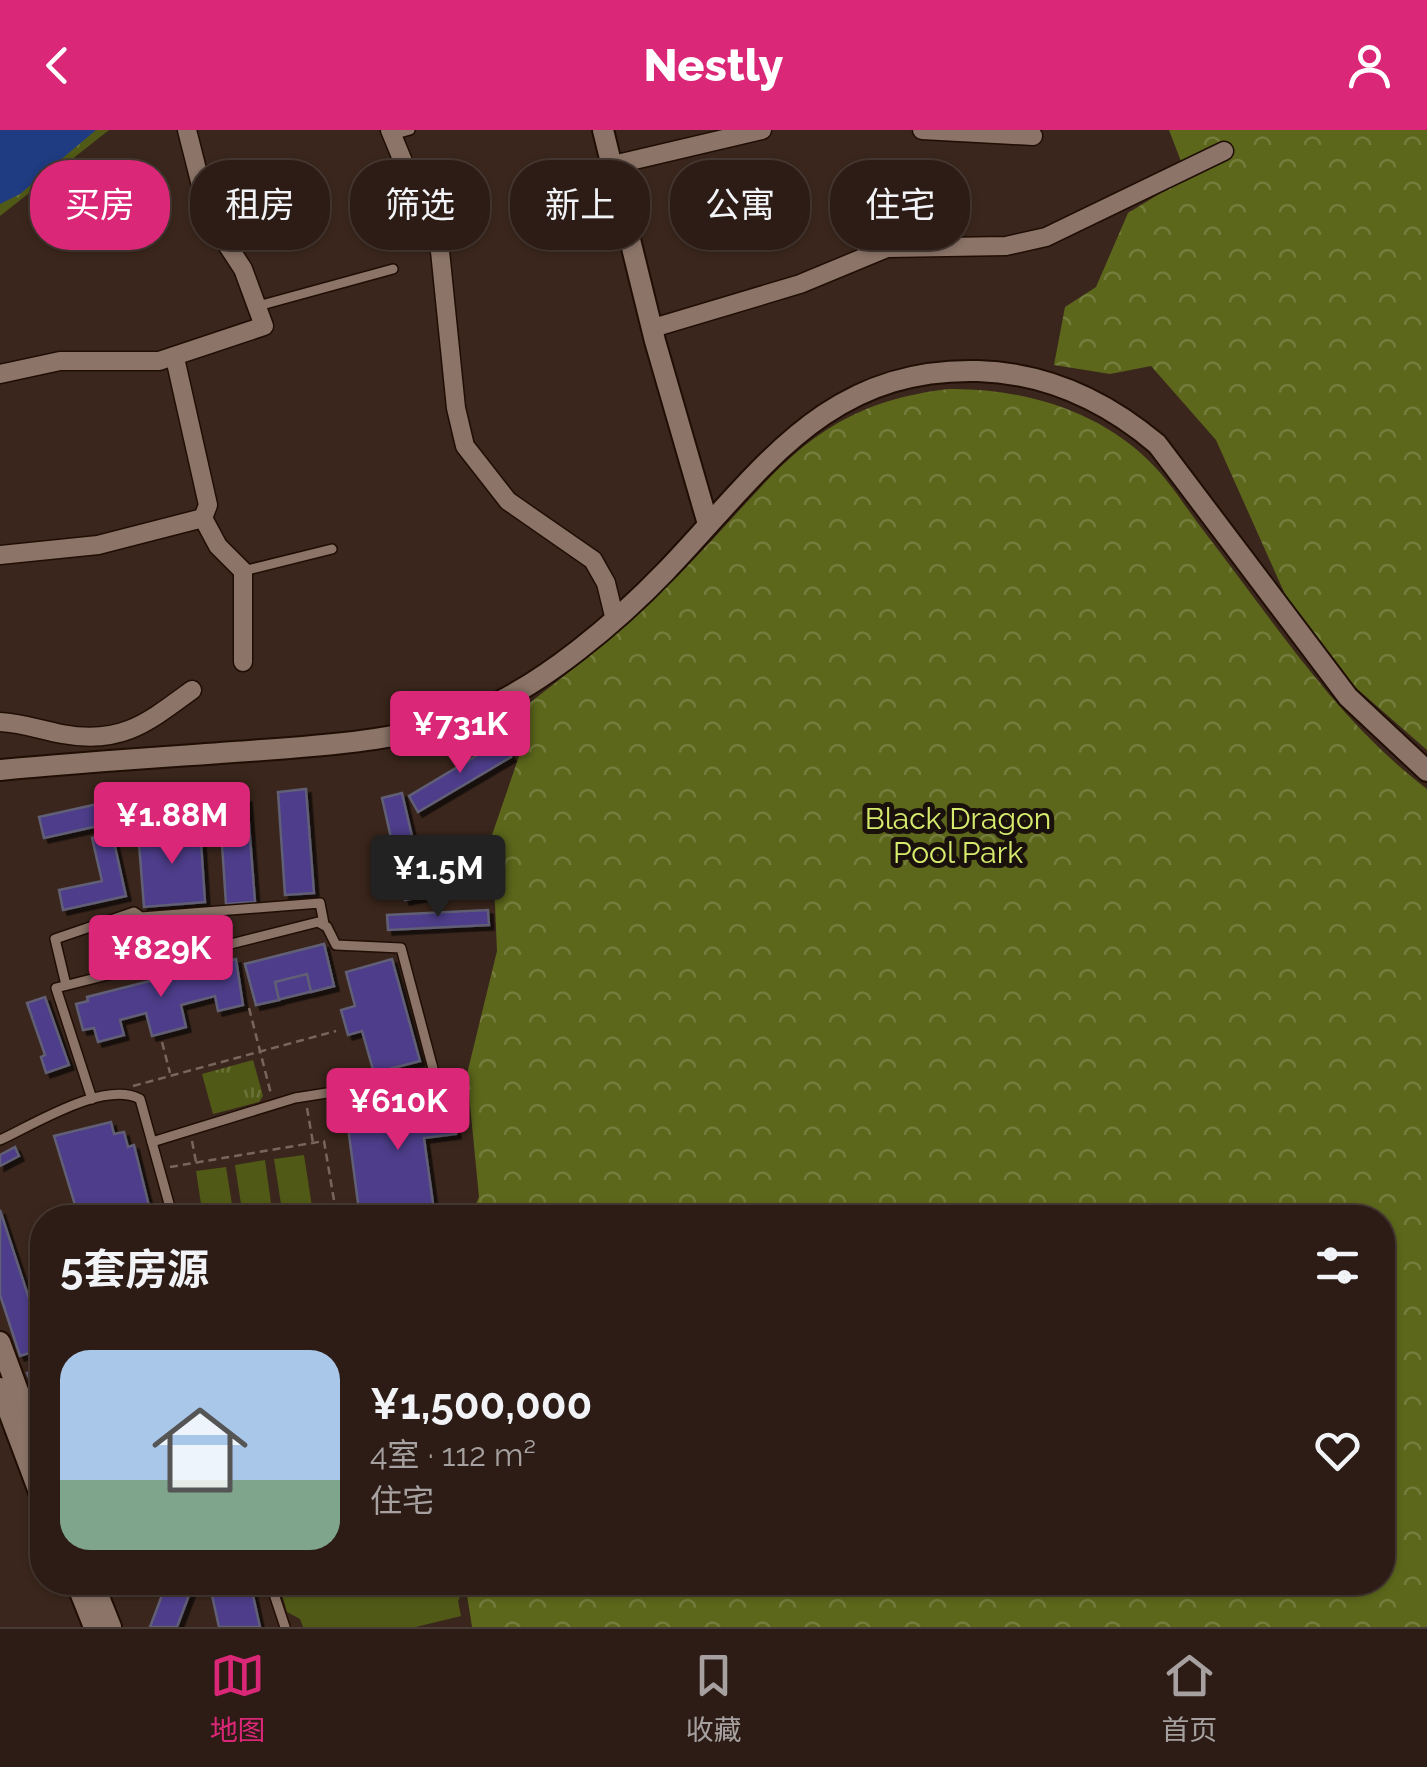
<!DOCTYPE html>
<html lang="zh">
<meta charset="utf-8">
<style>
body{margin:0;font-family:Raleway,"Noto Sans SC",sans-serif;background:#34251e;color:#f1f3f6;height:100vh;display:flex;flex-direction:column;font-size:38px;white-space:nowrap}
*{box-sizing:border-box;margin:0}
p{font-size:32px;color:#a6a1a0}
.icon{flex:none;width:55px;height:55px;fill:none;stroke:currentColor;stroke-width:2;stroke-linecap:round;stroke-linejoin:round}
.map{position:relative;flex:1;overflow:hidden}
.drawer{position:absolute;left:30px;top:1075px;width:1365px;height:390px;display:flex;flex-direction:column;background:#2c1c15;border-radius:40px;box-shadow:0 2px 8px #0004,0 0 0 2px #483a34}
.drawer>*{flex:none}
.guide{position:absolute;left:30px;top:30px;width:1368px;height:90px;display:flex;gap:20px}
.price{position:absolute;translate:-50% -85px;padding:0 22px;border-radius:10px;background:#db2777;color:#fff;font-size:32px;line-height:65px;filter:drop-shadow(0 2px 5px #0008)}
.price::after{content:'';position:absolute;left:50%;top:60px;width:30px;height:22px;margin-left:-15px;background:inherit;clip-path:polygon(0 0,100% 0,50% 100%)}
.price.active{background:#222;color:#fff}
ul{padding:0;list-style:none}
li{display:flex;align-items:center;gap:30px;height:250px;padding:0 30px}
li+li{border-top:2px solid #483a34}
li span{display:grid;place-items:center;flex:none;width:280px;height:200px;border-radius:30px;color:#555}
li>.icon{margin-inline-start:auto}
span .icon{width:120px;height:120px;fill:#fffc;stroke-width:1}
li b{font-size:42px}
h2{display:flex;justify-content:space-between;align-items:center;height:120px;padding:0 30px;font-size:42px}
.chip{padding:0 35px;border-radius:40px;background:#2c1c15;box-shadow:0 2px 8px #0004,0 0 0 2px #483a34;font-size:35px;line-height:90px}
.chip.active{background:#db2777;color:#fff}
header{display:flex;justify-content:space-between;align-items:center;height:130px;padding:0 30px;background:#db2777;color:#fff;font-size:45px;font-weight:800}
.tab-bar{display:flex;justify-content:space-around;align-items:center;height:140px;border-top:2px solid #483a34;background:#2c1c15;font-size:28px;color:#a6a1a0}
.tab-bar a{display:grid;justify-items:center;gap:5px}
.tab-bar .active{color:#db2777}
.map>svg:first-child{display:block}
.grass{fill:url(#grass-tufts)}
.forest{fill:url(#forest-crowns)}
.pitch{fill:#505a16}
.water{fill:#1f3b81}
.building{fill:#4d3d8a;stroke:#615f75;stroke-width:2.5;filter:url(#shadow)}
.lines{fill:none;stroke-linecap:round;stroke-linejoin:round}
.service-casing{stroke:#200e05;stroke-width:12}
.minor-casing{stroke:#200e05;stroke-width:21}
.tertiary-casing{stroke:#200e05;stroke-width:24}
.path{stroke:#78665d;stroke-width:2.5;stroke-dasharray:8 5;stroke-linecap:butt}
.service{stroke:#8c7468;stroke-width:9}
.minor{stroke:#8c7468;stroke-width:18}
.tertiary{stroke:#8c7468;stroke-width:20}
.labels{text-anchor:middle;dominant-baseline:central;stroke-width:10;stroke-linejoin:round;paint-order:stroke}
.park-label{font-size:30px;fill:#d7ec6d;stroke:#1a110d}
</style>
<header><svg class="icon" aria-label="back" viewBox="0 0 24 24"><path d="M15 5l-7 7 7 7"/></svg>Nestly<svg class="icon" aria-label="person" viewBox="0 0 24 24"><circle cx="12" cy="8" r="4"/><path d="M4 21q1-7 8-7t8 7"/></svg></header>
<div class="map">
<svg width="1427" height="1497" viewBox="0 0 1427 1497">
<defs>
<pattern id="grass-tufts" width="24" height="20" patternUnits="userSpaceOnUse" patternTransform="scale(2.5)"><rect width="24" height="20" fill="#505a16"/><path d="M3 7l-1-3M5 7V3M7 7l1-3M15 17l-1-3M17 17v-4M19 17l1-3" fill="none" stroke="#6a7238"/></pattern>
<pattern id="forest-crowns" width="20" height="18" patternUnits="userSpaceOnUse" patternTransform="scale(2.5)"><rect width="20" height="18" fill="#5c671b"/><path d="M2 6a3 3 0 1 1 6 0M12 15a3 3 0 1 1 6 0" fill="none" stroke="#747d3c"/></pattern>
<filter id="shadow"><feDropShadow dx="4.5" dy="4.5" stdDeviation="0" flood-color="#0009"/></filter>
</defs>
<rect width="100%" height="100%" fill="#3a261c"/>
<g class="grass">
<path d="M0,0H109L0,86Z"/>
<path d="M253,930L263,966L259,972L213,984L202,944Z"/>
</g>
<g class="forest">
<path d="M1169,0H1427V620L1347,550L1288,471L1216,310L1151,236L1110,244L1054,235L1065,177L1096,157L1128,83L1187,47Z"/>
<path d="M949,259C1021,258 1100,280 1152,334C1171,353 1186,378 1203,400C1273,490 1336,590 1427,659V1497H472L467,1465L472,1452H1382V1088L470,1087L479,1067L467,944L497,821L492,705L529,597L511,587C571,542 627,496 680,443C772,353 807,275 949,259Z"/>
</g>
<g class="pitch">
<path d="M304,1025L313,1083L283,1087L274,1029Z"/>
<path d="M265,1030L273,1087H243L235,1035Z"/>
<path d="M226,1037L234,1087H203L196,1041Z"/>
<path d="M279,1453V1452L467,1453L458,1471L461,1486L416,1497H303L300,1489L287,1482Z"/>
</g>
<path class="water" d="M0,0H96L20,64L0,74Z"/>
<g class="building">
<path d="M501,611L511,627L418,682L409,666Z"/>
<path d="M306,659L314,763L285,765L278,662Z"/>
<path d="M402,663L426,766L405,770L382,668Z"/>
<path d="M247,668L255,772L226,774L219,670Z"/>
<path d="M102,673L107,694L44,708L39,687Z"/>
<path d="M200,697L205,772L144,777L138,701Z"/>
<path d="M112,703L126,766L63,780L59,760L102,751L92,708Z"/>
<path d="M488,780L489,795L388,800L387,785Z"/>
<path d="M324,814L334,856L256,875L245,834Z"/>
<path d="M324,814L334,856L311,862L307,844L275,852L279,870L256,875L245,834Z"/>
<path d="M236,829L243,875L218,881L215,866L181,875L186,897L152,906L146,883L120,890L124,905L98,912L94,898L83,900L76,874L88,871L87,867Z"/>
<path d="M392,829L420,931L374,943L362,901L348,905L341,880L355,876L346,842Z"/>
<path d="M45,867L69,935L46,943L41,927L45,925L27,873Z"/>
<path d="M450,957L456,1004L424,1008L435,1088H360L346,982L385,977L384,965Z"/>
<path d="M111,992L114,1004L124,1002L128,1017L134,1015L152,1088H79L54,1006Z"/>
<path d="M15,1017L19,1026L0,1036V1025Z"/>
<path d="M0,1080L42,1208V1219L20,1226L0,1165Z"/>
<path d="M42,1237V1280L27,1243Z"/>
<path d="M167,1452H194L177,1497H150Z"/>
<path d="M209,1452H250L260,1497H219Z"/>
</g>
<g class="lines">
<defs>
<g id="service">
<path d="M392,5L410,0"/>
<path d="M258,176L393,139"/>
<path d="M243,441L332,419"/>
<path d="M66,855L55,809L134,782L141,787L320,773L324,794"/>
<path d="M92,969L56,858L318,792L327,797L336,815L401,818L435,946L295,968L152,1012"/>
<path d="M0,1010C35,994 104,950 140,969L173,1088"/>
<path d="M270,1452L285,1497"/>
</g>
<g id="minor">
<path d="M390,0L440,121L456,278L465,316L508,371L593,430L606,453L615,490"/>
<path d="M922,0L1033,6"/>
<path d="M613,35L762,0"/>
<path d="M653,198L800,154L887,118L1006,116L1046,107L1224,21"/>
<path d="M175,228L208,375L203,388L218,416L243,441V532"/>
<path d="M0,244L60,231H159L264,196L243,139L209,87L187,0"/>
<path d="M0,425L98,415L203,388"/>
<path d="M0,592C22,593 41,600 62,604C121,615 147,593 192,560"/>
</g>
<g id="tertiary">
<path d="M603,0L655,211L708,394"/>
<path d="M0,640C83,632 166,627 249,621C329,615 404,612 479,581C544,554 618,491 666,441C761,342 825,237 978,241C1046,243 1106,271 1157,314L1348,567L1427,641"/>
<path d="M0,1212L42,1326"/>
<path d="M0,1258L42,1370"/>
<path d="M76,1452L94,1497"/>
<path d="M93,1452L111,1497"/>
</g>
</defs>
<use href="#service" class="service-casing"/>
<use href="#minor" class="minor-casing"/>
<use href="#tertiary" class="tertiary-casing"/>
<g class="path">
<path d="M249,878L271,964"/>
<path d="M162,912L170,943"/>
<path d="M133,956L336,901"/>
<path d="M307,978L313,1013"/>
<path d="M192,1011L196,1032"/>
<path d="M170,1037L324,1011L337,1088"/>
</g>
<use href="#service" class="service"/>
<use href="#minor" class="minor"/>
<use href="#tertiary" class="tertiary"/>
</g>
<g class="labels">
<g class="park-label">
<text x="958" y="688">Black Dragon<tspan x="958" dy="34">Pool Park</tspan></text>
</g>
</g>
</svg>
<b class="price" style="left:460px;top:646px">¥731K</b>
<b class="price" style="left:172px;top:737px">¥1.88M</b>
<b class="price active" style="left:438px;top:790px">¥1.5M</b>
<b class="price" style="left:161px;top:870px">¥829K</b>
<b class="price" style="left:398px;top:1023px">¥610K</b>
<div class="guide">
<a class="chip active">买房</a>
<a class="chip">租房</a>
<a class="chip">筛选</a>
<a class="chip">新上</a>
<a class="chip">公寓</a>
<a class="chip">住宅</a>
</div>
<section class="drawer">
<h2>5套房源<svg class="icon" aria-label="filters" viewBox="0 0 24 24"><path d="M4 7h16M4 17h16"/><circle cx="9" cy="7" r="2"/><circle cx="15" cy="17" r="2"/></svg></h2>
<ul>
<li><span style="background:linear-gradient(#a9c7e8 65%,#7fa58c 0)"><svg class="icon" aria-label="home" viewBox="0 0 24 24"><path d="M3 11l9-7 9 7M6 9v11h12V9"/></svg></span><div><b>¥1,500,000</b><p>4室 · 112 m²</p><p>住宅</p></div><svg class="icon" aria-label="heart" viewBox="0 0 24 24"><path d="M12 20l-8-8c-3-5 5-10 8-4 3-6 11-1 8 4z"/></svg></li>
</ul>
</section>
</div>
<nav class="tab-bar">
<a class="active"><svg class="icon" aria-label="map" viewBox="0 0 24 24"><path d="M3 6l6-2 6 2 6-2v14l-6 2-6-2-6 2zM9 4v14M15 6v14"/></svg>地图</a>
<a><svg class="icon" aria-label="saved" viewBox="0 0 24 24"><path d="M7 4h10v16l-5-4-5 4z"/></svg>收藏</a>
<a><svg class="icon" aria-label="home" viewBox="0 0 24 24"><path d="M3 11l9-7 9 7M6 9v11h12V9"/></svg>首页</a>
</nav>
